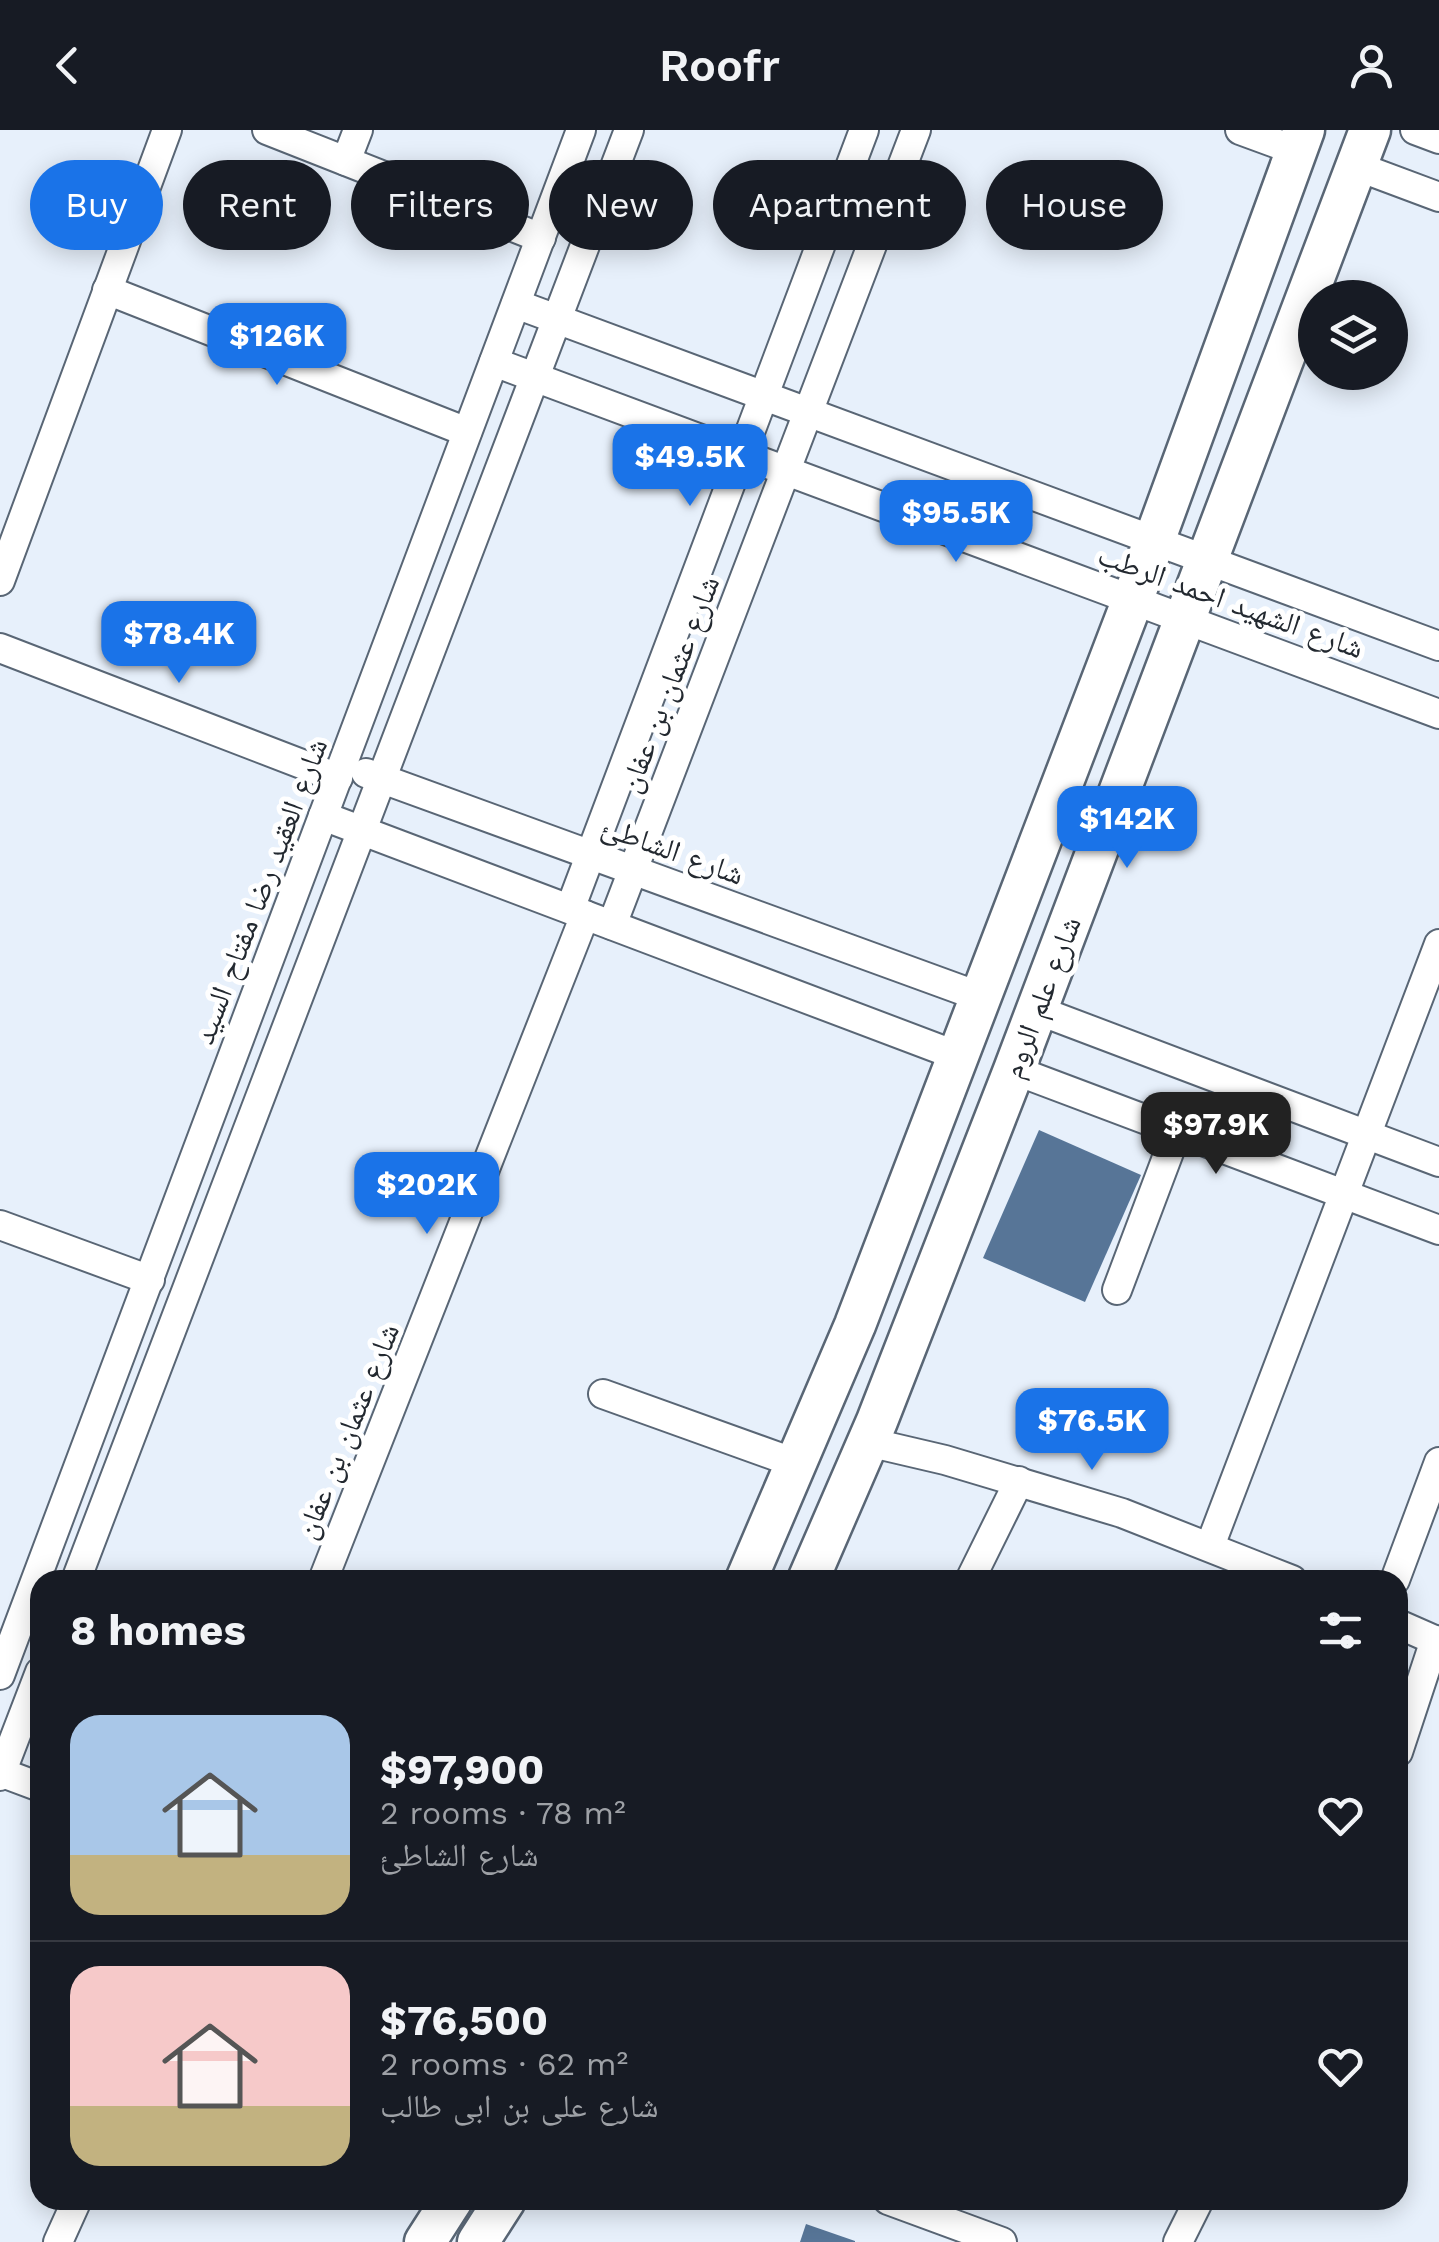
<!DOCTYPE html>
<meta charset="utf-8">
<style>
body{margin:0;font-family:"Work Sans","Noto Naskh Arabic",sans-serif;background:#242831;color:#f1f3f6;height:100vh;display:flex;flex-direction:column;font-size:38px;white-space:nowrap}
*{box-sizing:border-box;margin:0}
p{font-size:32px;color:#9ea1a6}
.icon{flex:none;width:55px;height:55px;fill:none;stroke:currentColor;stroke-width:2;stroke-linecap:round;stroke-linejoin:round}
.map{position:relative;flex:1;overflow:hidden}
.sheet{position:absolute;left:30px;top:1440px;width:1378px;height:640px;display:flex;flex-direction:column;background:#171b24;border-radius:30px;box-shadow:0 5px 25px #0003}
.sheet>*{flex:none}
.hud{position:absolute;left:30px;top:30px;width:1380px;height:90px;display:flex;gap:20px}
.buttons{position:absolute;left:1298px;top:150px;display:grid;gap:20px}
.buttons a{display:grid;place-items:center;width:110px;height:110px;border-radius:50%;background:#171b24;box-shadow:0 5px 25px #0003;font-size:50px}
.price{position:absolute;translate:-50% -85px;padding:0 22px;border-radius:20px;background:#1a73e8;color:#fff;font-size:32px;line-height:65px;filter:drop-shadow(0 2px 5px #0008)}
.price::after{content:'';position:absolute;left:50%;top:60px;width:30px;height:22px;margin-left:-15px;background:inherit;clip-path:polygon(0 0,100% 0,50% 100%)}
.price.active{background:#222;color:#fff}
ul{padding:0;list-style:none}
li{display:flex;align-items:center;gap:30px;height:250px;padding:0 40px}
li+li{border-top:2px solid #363941}
li span{display:grid;place-items:center;flex:none;width:280px;height:200px;border-radius:30px;color:#555}
li>.icon{margin-inline-start:auto}
span .icon{width:120px;height:120px;fill:#fffc;stroke-width:1}
li b{font-size:42px}
h2{display:flex;justify-content:space-between;align-items:center;height:120px;padding:0 40px;font-size:42px}
.chip{padding:0 35px;border-radius:45px;background:#171b24;box-shadow:0 5px 25px #0003;font-size:35px;line-height:90px}
.chip.active{background:#1a73e8;color:#fff}
header{display:flex;justify-content:space-between;align-items:center;height:130px;padding:0 40px;background:#171b24;font-size:45px;font-weight:600}
.map>svg:first-child{display:block}
.building{fill:#577597}
.lines{fill:none;stroke-linecap:round;stroke-linejoin:round}
.street-casing{stroke:#596675;stroke-width:32}
.secondary-casing{stroke:#596675;stroke-width:45}
.street{stroke:#fff;stroke-width:28}
.secondary{stroke:#fff;stroke-width:40}
.labels{text-anchor:middle;dominant-baseline:central;stroke-width:10;stroke-linejoin:round;paint-order:stroke}
.street-label{font-size:30px;fill:#232930;stroke:#fff}
</style>
<header><svg class="icon" aria-label="back" viewBox="0 0 24 24"><path d="M15 5l-7 7 7 7"/></svg>Roofr<svg class="icon" aria-label="person" viewBox="0 0 24 24"><circle cx="12" cy="8" r="4"/><path d="M4 21q1-7 8-7t8 7"/></svg></header>
<div class="map">
<svg width="1439" height="2112" viewBox="0 0 1439 2112">
<rect width="100%" height="100%" fill="#e7f0fb"/>
<g class="building">
<path d="M1039,1000L1141,1045L1085,1172L983,1128Z"/>
<path d="M806,2094L855,2111V2112H800Z"/>
</g>
<g class="lines">
<defs>
<g id="street">
<path d="M267,0L541,108"/>
<path d="M1240,0L1297,21"/>
<path d="M1415,0L1439,9"/>
<path d="M346,31L358,0"/>
<path d="M1356,36L1439,67"/>
<path d="M107,160L467,302"/>
<path d="M516,174L1439,516"/>
<path d="M494,232L1439,584"/>
<path d="M0,451L167,0"/>
<path d="M0,518L338,648"/>
<path d="M366,643L981,867"/>
<path d="M323,686L958,926"/>
<path d="M570,779L864,0"/>
<path d="M612,795L916,0"/>
<path d="M1037,880L1439,1032"/>
<path d="M1014,940L1439,1100"/>
<path d="M0,1095L150,1150"/>
<path d="M1117,1160L1177,1001"/>
<path d="M603,1264L798,1334"/>
<path d="M868,1312L945,1330L1122,1383L1292,1450"/>
<path d="M1210,1416L1439,814"/>
<path d="M76,1450L629,0"/>
<path d="M323,1450L585,785"/>
<path d="M970,1450L1019,1351"/>
<path d="M1395,1450L1439,1332"/>
<path d="M1398,1494L1439,1512"/>
<path d="M0,1545L581,0"/>
<path d="M1398,1622L1435,1510"/>
<path d="M0,1642L40,1657"/>
<path d="M0,1646L40,1542"/>
<path d="M888,2070L1002,2112"/>
<path d="M58,2112L77,2070"/>
<path d="M1178,2112L1199,2070"/>
</g>
<g id="secondary">
<path d="M746,1450L855,1195L1133,469L1304,0"/>
<path d="M808,1450L877,1291L1014,940L1370,0"/>
<path d="M425,2112L452,2070"/>
<path d="M478,2112L505,2070"/>
</g>
</defs>
<use href="#street" class="street-casing"/>
<use href="#secondary" class="secondary-casing"/>
<use href="#street" class="street"/>
<use href="#secondary" class="secondary"/>
</g>
<g class="labels">
<g class="street-label">
<text transform="translate(1231 471) rotate(20)">شارع الشهيد احمد الرطب</text>
<text transform="translate(669 554) rotate(-69)">شارع عثمان بن عفان</text>
<text transform="translate(673 720) rotate(20)">شارع الشاطئ</text>
<text transform="translate(260 761) rotate(-69)">شارع العقيد رضا مفتاح السيد</text>
<text transform="translate(1041 867) rotate(-69)">شارع علم الروم</text>
<text transform="translate(347 1301) rotate(-68)">شارع عثمان بن عفان</text>
</g>
</g>
</svg>
<div class="buttons">
<a><svg class="icon" aria-label="layers" viewBox="0 0 24 24"><path d="M12 4l9 5-9 5-9-5zM3 14l9 5 9-5"/></svg></a>
</div>
<b class="price" style="left:277px;top:258px">$126K</b>
<b class="price" style="left:690px;top:379px">$49.5K</b>
<b class="price" style="left:956px;top:435px">$95.5K</b>
<b class="price" style="left:179px;top:556px">$78.4K</b>
<b class="price" style="left:1127px;top:741px">$142K</b>
<b class="price active" style="left:1216px;top:1047px">$97.9K</b>
<b class="price" style="left:427px;top:1107px">$202K</b>
<b class="price" style="left:1092px;top:1343px">$76.5K</b>
<div class="hud">
<a class="chip active">Buy</a>
<a class="chip">Rent</a>
<a class="chip">Filters</a>
<a class="chip">New</a>
<a class="chip">Apartment</a>
<a class="chip">House</a>
</div>
<section class="sheet">
<h2>8 homes<svg class="icon" aria-label="filters" viewBox="0 0 24 24"><path d="M4 7h16M4 17h16"/><circle cx="9" cy="7" r="2"/><circle cx="15" cy="17" r="2"/></svg></h2>
<ul>
<li><span style="background:linear-gradient(#a9c7e8 70%,#c2b280 0)"><svg class="icon" aria-label="home" viewBox="0 0 24 24"><path d="M3 11l9-7 9 7M6 9v11h12V9"/></svg></span><div><b>$97,900</b><p>2 rooms · 78 m²</p><p>شارع الشاطئ</p></div><svg class="icon" aria-label="heart" viewBox="0 0 24 24"><path d="M12 20l-8-8c-3-5 5-10 8-4 3-6 11-1 8 4z"/></svg></li>
<li><span style="background:linear-gradient(#f6c9c9 70%,#c2b280 0)"><svg class="icon" aria-label="home" viewBox="0 0 24 24"><path d="M3 11l9-7 9 7M6 9v11h12V9"/></svg></span><div><b>$76,500</b><p>2 rooms · 62 m²</p><p>شارع على بن ابى طالب</p></div><svg class="icon" aria-label="heart" viewBox="0 0 24 24"><path d="M12 20l-8-8c-3-5 5-10 8-4 3-6 11-1 8 4z"/></svg></li>
</ul>
</section>
</div>
